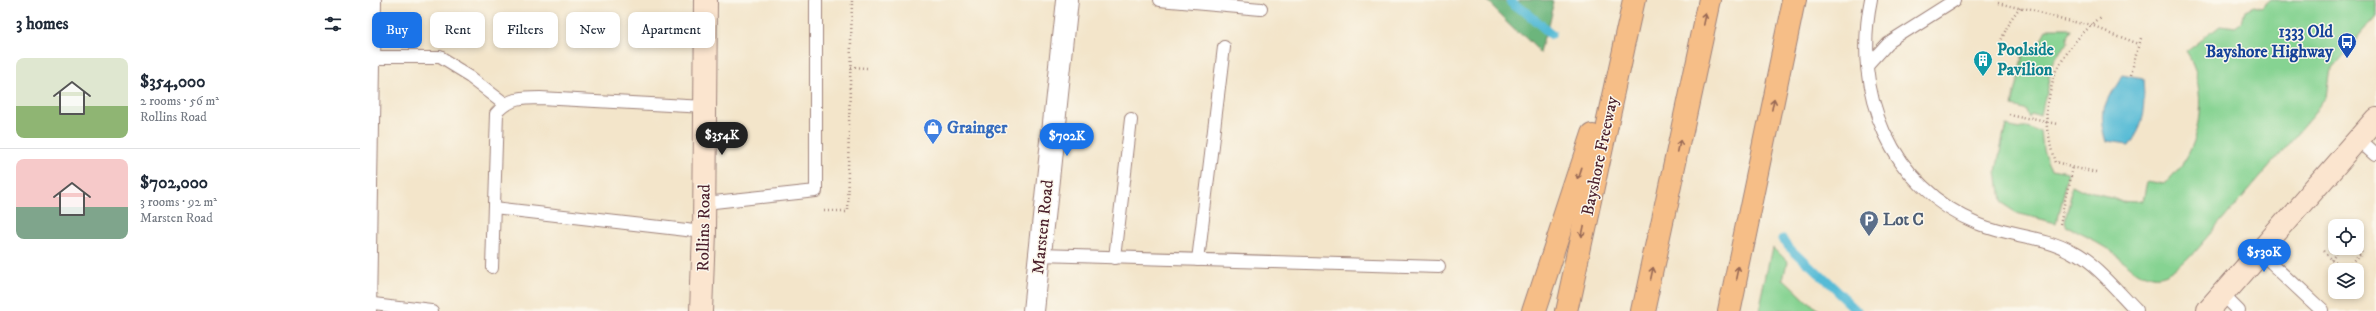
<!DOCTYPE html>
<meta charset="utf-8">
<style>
body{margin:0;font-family:"IM FELL DW Pica",serif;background:#f6f6f7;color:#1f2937;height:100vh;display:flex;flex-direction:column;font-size:15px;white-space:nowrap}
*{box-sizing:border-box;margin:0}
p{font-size:13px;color:#747a83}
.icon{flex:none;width:22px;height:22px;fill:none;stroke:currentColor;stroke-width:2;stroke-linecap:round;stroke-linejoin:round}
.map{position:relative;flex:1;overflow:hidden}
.drawer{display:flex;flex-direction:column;background:#fff;width:360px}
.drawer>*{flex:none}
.banner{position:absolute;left:12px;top:12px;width:380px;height:36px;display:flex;gap:8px}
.buttons{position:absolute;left:1968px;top:219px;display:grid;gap:8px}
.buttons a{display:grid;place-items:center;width:36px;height:36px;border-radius:8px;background:#fff;box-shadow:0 2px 6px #0003;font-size:20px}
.price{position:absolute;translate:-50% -34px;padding:0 9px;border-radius:14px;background:#1a73e8;color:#fff;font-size:13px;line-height:26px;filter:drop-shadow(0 1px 2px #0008)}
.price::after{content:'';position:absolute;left:50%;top:24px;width:12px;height:9px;margin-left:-6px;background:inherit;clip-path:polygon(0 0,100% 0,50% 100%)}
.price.current{background:#222;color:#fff}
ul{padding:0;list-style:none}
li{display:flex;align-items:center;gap:12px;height:100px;padding:0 16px}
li+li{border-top:1px solid #e0e1e3}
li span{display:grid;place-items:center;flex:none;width:112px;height:80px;border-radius:8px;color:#555}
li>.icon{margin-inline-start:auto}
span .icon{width:48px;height:48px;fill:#fffc;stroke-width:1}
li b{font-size:17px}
h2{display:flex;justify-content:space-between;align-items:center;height:48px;padding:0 16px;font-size:17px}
.chip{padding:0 14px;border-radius:8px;background:#fff;box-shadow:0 2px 6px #0003;font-size:14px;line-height:36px}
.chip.current{background:#1a73e8;color:#fff}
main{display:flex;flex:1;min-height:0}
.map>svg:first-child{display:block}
.green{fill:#86d392;stroke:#68795e}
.forest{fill:#6cb57c;stroke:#5b6a54}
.water{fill:#57bbd6;stroke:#506d80}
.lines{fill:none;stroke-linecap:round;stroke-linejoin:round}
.stream{stroke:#57bbd6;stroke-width:9}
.lane-casing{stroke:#9e827a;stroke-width:14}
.street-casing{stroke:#9e827a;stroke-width:24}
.secondary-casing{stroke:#9e827a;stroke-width:24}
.highway-casing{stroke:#9e827a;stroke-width:24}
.path{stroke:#9e827a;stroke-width:2.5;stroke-dasharray:1 3;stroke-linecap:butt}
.lane{stroke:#fff;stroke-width:12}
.street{stroke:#fff;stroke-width:22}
.secondary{stroke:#fbe5cf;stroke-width:22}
.highway{stroke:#f6be87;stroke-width:22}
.oneway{stroke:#976754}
.labels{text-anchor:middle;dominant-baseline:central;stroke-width:3;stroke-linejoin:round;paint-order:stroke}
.transit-label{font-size:17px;font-weight:bold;fill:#164399;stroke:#fbf7ec;text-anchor:end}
.culture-label{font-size:17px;font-weight:bold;fill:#0d838f;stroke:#fbf7ec;text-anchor:start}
.shop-label{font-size:17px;font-weight:bold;fill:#366cbe;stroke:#fbf7ec;text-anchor:start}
.street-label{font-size:17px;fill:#4a1f2b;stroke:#fbf7ec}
.service-label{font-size:17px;font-weight:bold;fill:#4e5e75;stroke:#fbf7ec;text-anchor:start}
</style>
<main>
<section class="drawer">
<h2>3 homes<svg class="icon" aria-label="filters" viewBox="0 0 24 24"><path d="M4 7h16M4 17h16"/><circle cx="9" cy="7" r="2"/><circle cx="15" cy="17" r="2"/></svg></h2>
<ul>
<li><span style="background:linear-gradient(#dfe7d0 60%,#8fb573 0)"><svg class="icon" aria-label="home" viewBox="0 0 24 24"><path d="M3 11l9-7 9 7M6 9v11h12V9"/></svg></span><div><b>$354,000</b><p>2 rooms · 56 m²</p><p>Rollins Road</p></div></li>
<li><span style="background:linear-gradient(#f6c9c9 60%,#7fa58c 0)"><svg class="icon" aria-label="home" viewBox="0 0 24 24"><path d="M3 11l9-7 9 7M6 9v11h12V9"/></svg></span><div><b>$702,000</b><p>3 rooms · 92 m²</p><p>Marsten Road</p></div></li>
</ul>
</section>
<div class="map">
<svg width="2016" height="311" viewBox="0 0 2016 311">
<rect width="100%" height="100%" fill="#fbf7ec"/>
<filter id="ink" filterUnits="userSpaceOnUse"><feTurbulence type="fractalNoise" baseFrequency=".025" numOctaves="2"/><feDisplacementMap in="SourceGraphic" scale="8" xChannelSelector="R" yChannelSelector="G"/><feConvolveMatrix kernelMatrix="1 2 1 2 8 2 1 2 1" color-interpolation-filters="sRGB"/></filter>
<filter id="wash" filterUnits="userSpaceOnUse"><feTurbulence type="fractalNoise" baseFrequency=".012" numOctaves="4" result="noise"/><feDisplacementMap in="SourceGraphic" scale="16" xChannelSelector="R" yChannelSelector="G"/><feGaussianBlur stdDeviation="0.9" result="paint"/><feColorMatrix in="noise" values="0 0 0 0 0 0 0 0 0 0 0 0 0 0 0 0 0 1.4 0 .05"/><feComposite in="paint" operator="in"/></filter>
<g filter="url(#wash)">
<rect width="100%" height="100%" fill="#f3e5ca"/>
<g class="green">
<path d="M1911,0H2016V17L1971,69L1967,98L1829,258C1792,296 1780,270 1746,248C1733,240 1719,234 1706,227L1704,221L1712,185C1736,198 1757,201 1784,201L1788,181L1805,184C1812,176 1819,169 1825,160C1844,129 1847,81 1826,51L1860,25L1875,27L1881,23L1884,11L1893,7L1901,9Z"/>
<path d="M1686,29H1709L1705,37L1706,43L1691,70L1681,115L1670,112L1668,115L1665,109L1650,105L1663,49L1674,51Z"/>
<path d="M1646,125L1658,128L1664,125L1681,131L1683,148L1691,169L1708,172L1696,222L1655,212L1640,202L1636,171Z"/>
<path d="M1414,247L1427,260L1423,278L1457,311H1400Z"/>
</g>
<path class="forest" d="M1126,0H1193L1180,53Z"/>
<path class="water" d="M1762,75L1783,79C1785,108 1785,121 1768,145L1748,142C1738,110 1745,102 1762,75Z"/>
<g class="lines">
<g class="stream">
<path d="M1151,0L1192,35"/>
<path d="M1422,239L1497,311"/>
</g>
</g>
</g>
<g filter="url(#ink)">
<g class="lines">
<defs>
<g id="lane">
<path d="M799,0L901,9"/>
<path d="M1511,0C1492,92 1529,187 1620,224C1649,236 1684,236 1712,252C1737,265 1757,291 1777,311"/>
<path d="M9,57H79L110,76L145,103"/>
<path d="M1507,65L1527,43L1595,0"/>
<path d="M1999,139L2016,154"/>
<path d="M345,203L456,191V0"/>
<path d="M134,208L344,232"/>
<path d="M1900,252L1963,311"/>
<path d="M680,255L1079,267"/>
<path d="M755,258L771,120"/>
<path d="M838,260L864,47"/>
<path d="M132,267L137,113C150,98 161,98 180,98L346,107"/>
<path d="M1863,295L1879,311"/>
<path d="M5,303L72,311"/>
</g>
<g id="street">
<path d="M5,311L10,0"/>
<path d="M674,311L707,0"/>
</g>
<g id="secondary">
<path d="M341,311L344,232L346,0"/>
<path d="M1848,311L2016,119"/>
</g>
<g id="highway">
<path d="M1174,311L1232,135"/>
<path d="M1206,311L1274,0"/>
<path d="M1283,311L1350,0"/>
<path d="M1369,311L1434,0"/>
</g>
</defs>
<use href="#lane" class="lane-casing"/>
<use href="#street" class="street-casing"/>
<use href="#secondary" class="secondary-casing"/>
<use href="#highway" class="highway-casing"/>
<g class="path">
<path d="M1638,3L1732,26L1779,44"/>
<path d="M1639,43L1646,27L1660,8"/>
<path d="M490,67L507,68"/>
<path d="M1772,74L1781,38"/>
<path d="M1648,114L1697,124"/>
<path d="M1737,173L1695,163C1677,102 1691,59 1741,19"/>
<path d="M465,211H487L492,0"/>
<path d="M1701,224L1713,167"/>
<path d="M1963,251L1981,268H1987L2001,254L2002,249L1997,244"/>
<path d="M1971,259L1980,248"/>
<path d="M1991,265L1995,268"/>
</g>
<use href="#lane" class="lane"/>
<use href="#street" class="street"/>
<use href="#secondary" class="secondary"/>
<use href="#highway" class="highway"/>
</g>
<defs><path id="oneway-shaft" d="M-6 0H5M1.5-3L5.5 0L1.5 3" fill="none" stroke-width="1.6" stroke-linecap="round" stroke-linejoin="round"/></defs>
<g class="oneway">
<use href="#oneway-shaft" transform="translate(1346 19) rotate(-78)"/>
<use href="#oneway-shaft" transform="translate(1413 104) rotate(-79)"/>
<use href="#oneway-shaft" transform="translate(1319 146) rotate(-78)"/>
<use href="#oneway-shaft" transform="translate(1219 173) rotate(108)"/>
<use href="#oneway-shaft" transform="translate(1223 232) rotate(102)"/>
<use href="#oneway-shaft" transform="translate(1291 273) rotate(-78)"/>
<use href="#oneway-shaft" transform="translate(1378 273) rotate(-78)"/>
</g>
</g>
<defs>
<symbol id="bus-pin" viewBox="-11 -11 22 30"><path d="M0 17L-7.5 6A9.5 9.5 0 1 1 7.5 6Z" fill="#1a4fb4" stroke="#fbf7ec"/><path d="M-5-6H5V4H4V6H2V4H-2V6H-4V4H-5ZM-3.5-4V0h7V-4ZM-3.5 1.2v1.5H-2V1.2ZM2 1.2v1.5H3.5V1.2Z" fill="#fff"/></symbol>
<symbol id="building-pin" viewBox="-11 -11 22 30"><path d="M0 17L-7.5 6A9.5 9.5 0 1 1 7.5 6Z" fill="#0f9aa8" stroke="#fbf7ec"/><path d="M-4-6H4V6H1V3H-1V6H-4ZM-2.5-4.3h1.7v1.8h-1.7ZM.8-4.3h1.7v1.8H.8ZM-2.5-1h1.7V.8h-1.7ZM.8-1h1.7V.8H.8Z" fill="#fff"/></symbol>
<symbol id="shop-pin" viewBox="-11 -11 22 30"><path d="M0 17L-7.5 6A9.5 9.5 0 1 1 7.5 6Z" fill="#3f7fe0" stroke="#fbf7ec"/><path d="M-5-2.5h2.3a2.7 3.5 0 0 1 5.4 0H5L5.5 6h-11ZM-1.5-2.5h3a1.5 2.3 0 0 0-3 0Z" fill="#fff"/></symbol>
<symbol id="parking-pin" viewBox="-11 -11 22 30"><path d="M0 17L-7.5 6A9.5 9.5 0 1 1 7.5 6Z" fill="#5c6f8a" stroke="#fbf7ec"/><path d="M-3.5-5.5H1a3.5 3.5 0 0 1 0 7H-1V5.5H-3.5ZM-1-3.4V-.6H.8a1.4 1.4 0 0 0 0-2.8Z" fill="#fff"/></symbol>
</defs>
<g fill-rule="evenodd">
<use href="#bus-pin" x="1976" y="31" width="22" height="30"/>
<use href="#building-pin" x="1612" y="49" width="22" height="30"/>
<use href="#shop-pin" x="562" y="117" width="22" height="30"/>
<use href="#parking-pin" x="1498" y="209" width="22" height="30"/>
</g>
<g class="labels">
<g class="transit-label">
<text x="1973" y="32">1333 Old<tspan x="1973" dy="20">Bayshore Highway</tspan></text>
</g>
<g class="culture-label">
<text x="1637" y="50">Poolside<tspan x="1637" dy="20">Pavilion</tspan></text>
</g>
<g class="shop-label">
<text x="587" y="128">Grainger</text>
</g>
<g class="street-label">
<text transform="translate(1240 156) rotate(-78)">Bayshore Freeway</text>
<text transform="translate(683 227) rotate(-84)">Marsten Road</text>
<text transform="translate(344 228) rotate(-89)">Rollins Road</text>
</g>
<g class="service-label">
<text x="1523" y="220">Lot C</text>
</g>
</g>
</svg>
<div class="buttons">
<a><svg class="icon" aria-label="locate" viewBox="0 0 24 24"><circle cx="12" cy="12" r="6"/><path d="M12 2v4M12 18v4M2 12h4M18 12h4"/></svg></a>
<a><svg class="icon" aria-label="layers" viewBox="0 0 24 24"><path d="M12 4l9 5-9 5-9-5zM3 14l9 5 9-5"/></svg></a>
</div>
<b class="price current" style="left:362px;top:156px">$354K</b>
<b class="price" style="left:707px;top:157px">$702K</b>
<b class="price" style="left:1904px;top:273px">$530K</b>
<div class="banner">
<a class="chip current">Buy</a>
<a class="chip">Rent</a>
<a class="chip">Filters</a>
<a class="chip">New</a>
<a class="chip">Apartment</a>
</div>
</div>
</main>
